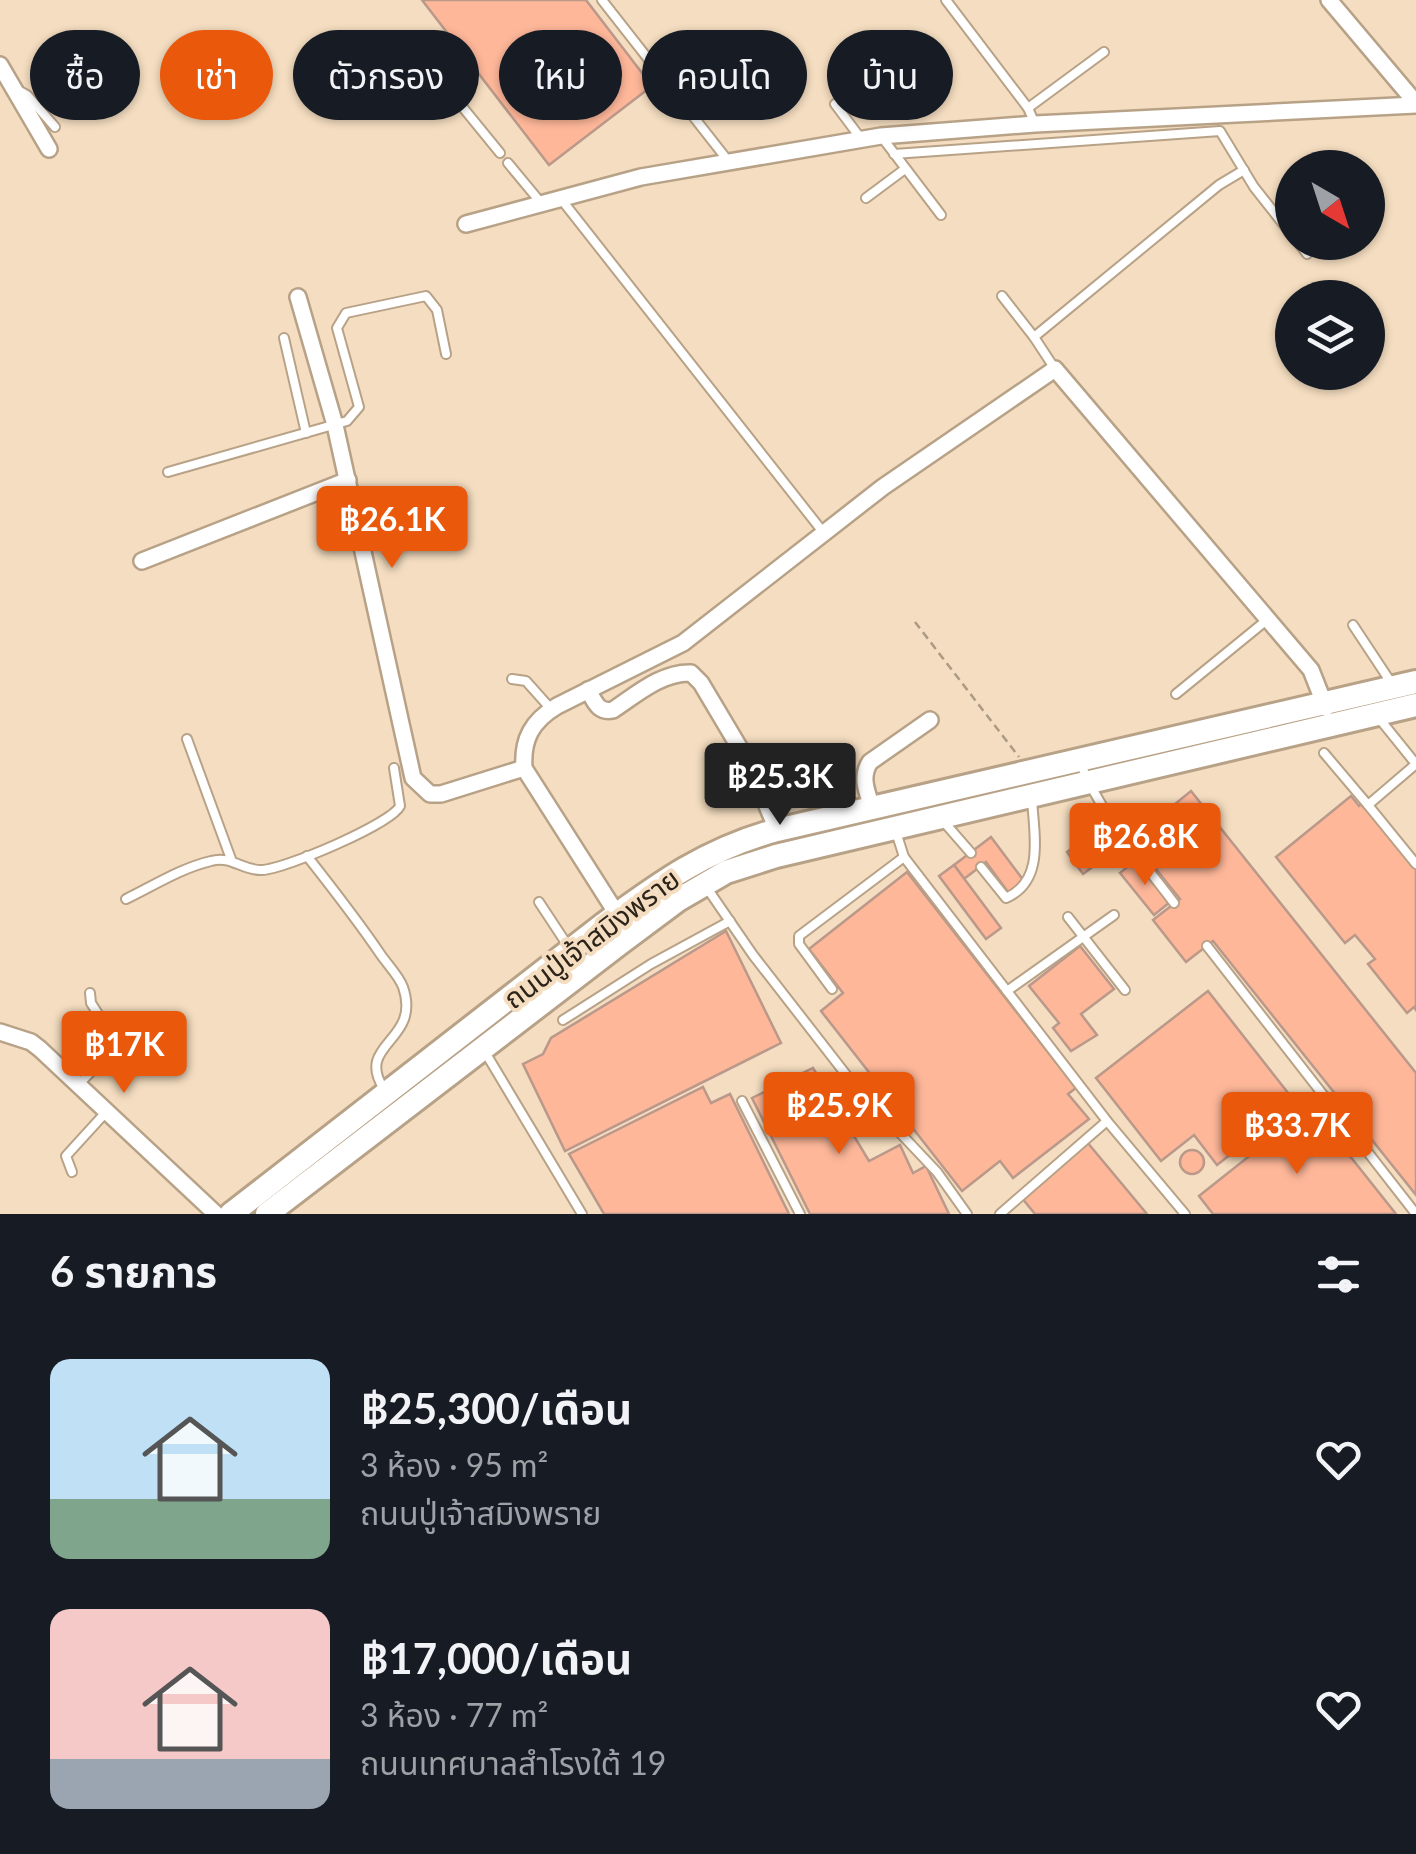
<!DOCTYPE html>
<html lang="th">
<meta charset="utf-8">
<style>
body{margin:0;font-family:Lato,"Noto Sans Thai",sans-serif;background:#20242c;color:#f1f3f6;height:100vh;display:flex;flex-direction:column;font-size:38px;white-space:nowrap}
*{box-sizing:border-box;margin:0}
p{font-size:32px;color:#9ea1a6}
.icon{flex:none;width:55px;height:55px;fill:none;stroke:currentColor;stroke-width:2;stroke-linecap:round;stroke-linejoin:round}
.map{position:relative;height:1214px;overflow:hidden}
.sheet{display:flex;flex-direction:column;background:#171b24;flex:1}
.sheet>*{flex:none}
.banner{position:absolute;left:30px;top:30px;width:1358px;height:90px;display:flex;gap:20px}
.needle{width:65px;rotate:141deg}
.buttons{position:absolute;left:1275px;top:150px;display:grid;gap:20px}
.buttons a{display:grid;place-items:center;width:110px;height:110px;border-radius:50%;background:#171b24;box-shadow:0 2px 8px #0004;font-size:50px}
.price{position:absolute;translate:-50% -85px;padding:0 22px;border-radius:10px;background:#ea580c;color:#fff;font-size:32px;line-height:65px;filter:drop-shadow(0 2px 5px #0008)}
.price::after{content:'';position:absolute;left:50%;top:60px;width:30px;height:22px;margin-left:-15px;background:inherit;clip-path:polygon(0 0,100% 0,50% 100%)}
.price.on{background:#222;color:#fff}
ul{padding:0;list-style:none}
li{display:flex;align-items:center;gap:30px;height:250px;padding:0 50px}
li span{display:grid;place-items:center;flex:none;width:280px;height:200px;border-radius:20px;color:#555}
li>.icon{margin-inline-start:auto}
span .icon{width:120px;height:120px;fill:#fffc;stroke-width:1}
li b{font-size:42px}
h2{display:flex;justify-content:space-between;align-items:center;height:120px;padding:0 50px;font-size:42px}
.tag{padding:0 35px;border-radius:45px;background:#171b24;box-shadow:0 2px 8px #0004;font-size:35px;line-height:90px}
.tag.on{background:#ea580c;color:#fff}
.map>svg:first-child{display:block}
.building{fill:#feb799;stroke:#ba988a;stroke-width:2.5}
.lines{fill:none;stroke-linecap:round;stroke-linejoin:round}
.service-casing{stroke:#b8a287;stroke-width:12}
.minor-casing{stroke:#b8a287;stroke-width:20}
.secondary-casing{stroke:#b8a287;stroke-width:28}
.path{stroke:#ac9a84;stroke-width:2.5;stroke-dasharray:8 5;stroke-linecap:butt}
.service{stroke:#fff;stroke-width:8}
.minor{stroke:#fff;stroke-width:15}
.secondary{stroke:#fff;stroke-width:22}
.labels{text-anchor:middle;dominant-baseline:central;stroke-width:8;stroke-linejoin:round;paint-order:stroke}
.street-label{font-size:28px;fill:#2c2419;stroke:#f4ddc0}
</style>
<div class="map">
<svg width="1416" height="1214" viewBox="0 0 1416 1214">
<rect width="100%" height="100%" fill="#f4ddc0"/>
<g class="building">
<path d="M422,0H586L652,86L549,165Z"/>
<path d="M1191,791L1416,1073V1195L1213,941L1186,962L1153,920L1180,899L1132,839Z"/>
<path d="M1351,796L1359,806L1362,803L1416,869V1010L1414,1007L1407,1013L1368,964L1375,959L1355,935L1345,943L1276,857Z"/>
<path d="M991,837L1024,881L1008,892L986,862L964,879L954,865Z"/>
<path d="M1086,838L1102,860L1083,874L1067,852Z"/>
<path d="M1136,860L1170,902L1154,915L1120,873Z"/>
<path d="M954,865L1001,928L986,939L939,876Z"/>
<path d="M907,872L1076,1088L1068,1094L1089,1119L1013,1178L1000,1161L962,1191L821,1011L843,993L809,949Z"/>
<path d="M726,931L781,1043L565,1151L523,1064L543,1054L551,1038Z"/>
<path d="M1080,946L1114,989L1081,1014L1097,1035L1071,1051L1053,1028L1059,1023L1029,986Z"/>
<path d="M1208,991L1296,1103L1217,1165L1194,1135L1161,1161L1096,1078Z"/>
<path d="M813,1068L869,1161L900,1145L913,1173L926,1166L949,1214H810L752,1098Z"/>
<path d="M703,1087L711,1103L730,1094L789,1214H604L569,1154Z"/>
<path d="M1311,1107L1396,1214H1213L1199,1196Z"/>
<path d="M1087,1142L1147,1214H1035L1021,1197Z"/>
<circle cx="1192" cy="1162" r="12"/>
</g>
<g class="lines">
<defs>
<g id="service">
<path d="M602,0L729,162"/>
<path d="M946,0L1028,108L1035,124"/>
<path d="M425,61L500,153"/>
<path d="M16,89L27,95L55,127"/>
<path d="M835,104L862,140"/>
<path d="M1028,108L1104,52"/>
<path d="M881,136L941,215"/>
<path d="M894,154L1220,131L1254,187L1292,235"/>
<path d="M508,163L542,204"/>
<path d="M866,198L905,169"/>
<path d="M561,199L823,532"/>
<path d="M1298,242L1307,254"/>
<path d="M1002,296L1034,337L1219,185L1244,170"/>
<path d="M1034,337L1055,369"/>
<path d="M284,338L306,433"/>
<path d="M168,472L347,421L359,407L337,328L346,313L426,296L437,310L446,354"/>
<path d="M1353,625L1392,684"/>
<path d="M512,679L526,681L551,709"/>
<path d="M1176,694L1268,619"/>
<path d="M1378,717L1416,764"/>
<path d="M187,739L231,859"/>
<path d="M1324,753L1368,805"/>
<path d="M1080,762C1100,814 1141,859 1174,903"/>
<path d="M1416,764L1368,805L1416,864"/>
<path d="M944,822L971,853"/>
<path d="M896,832L904,857L1107,1121L1185,1214"/>
<path d="M307,856C333,889 358,921 381,955C388,965 399,976 403,987C422,1042 354,1043 384,1089"/>
<path d="M981,867L1006,898C1045,881 1034,835 1032,799"/>
<path d="M707,888L753,955L851,1081L937,1172L967,1214"/>
<path d="M126,899C153,886 181,868 211,861C231,855 243,871 262,870C285,869 391,824 400,806L394,768"/>
<path d="M539,902L568,946"/>
<path d="M1068,917L1125,990"/>
<path d="M1207,946L1416,1214"/>
<path d="M832,989L799,944V936L904,857"/>
<path d="M1007,991L1114,915"/>
<path d="M563,1020L651,964L730,921"/>
<path d="M485,1052L582,1214"/>
<path d="M78,1085L113,1049L116,1042L91,1003L90,993"/>
<path d="M742,1101L800,1214"/>
<path d="M72,1172L66,1156L107,1111"/>
<path d="M1000,1214L1107,1121"/>
</g>
<g id="minor">
<path d="M1329,0L1416,103"/>
<path d="M0,65L49,149"/>
<path d="M466,224L641,177L881,136L1035,124L1416,105"/>
<path d="M298,297L335,425L413,778L430,794H441L524,768"/>
<path d="M142,561L348,480"/>
<path d="M588,690C595,702 598,713 613,710C637,694 662,672 691,673L701,683L751,767L777,830"/>
<path d="M872,807C867,792 860,777 870,762L930,720"/>
<path d="M617,914L524,768C522,739 532,721 557,706L683,643L883,487L1055,369L1311,670L1326,708"/>
<path d="M0,1032L31,1042L40,1049L216,1214"/>
</g>
<g id="secondary">
<path d="M231,1214L604,924C661,882 707,849 777,830L1416,682"/>
<path d="M267,1214L619,944L678,900L726,872L776,856L1416,705"/>
</g>
</defs>
<use href="#service" class="service-casing"/>
<use href="#minor" class="minor-casing"/>
<use href="#secondary" class="secondary-casing"/>
<path class="path" d="M915,622L1019,757"/>
<use href="#service" class="service"/>
<use href="#minor" class="minor"/>
<use href="#secondary" class="secondary"/>
</g>
<g class="labels">
<g class="street-label">
<text transform="translate(591 938) rotate(-37)">ถนนปู่เจ้าสมิงพราย</text>
</g>
</g>
</svg>
<div class="buttons">
<a><svg class="needle" viewBox="-14 -14 28 28"><path d="M0-13l5 13h-10z" fill="#e53935"/><path d="M0 13l5-13h-10z" fill="#9ea1a6"/></svg></a>
<a><svg class="icon" aria-label="layers" viewBox="0 0 24 24"><path d="M12 4l9 5-9 5-9-5zM3 14l9 5 9-5"/></svg></a>
</div>
<b class="price" style="left:392px;top:571px">฿26.1K</b>
<b class="price on" style="left:780px;top:828px">฿25.3K</b>
<b class="price" style="left:1145px;top:888px">฿26.8K</b>
<b class="price" style="left:124px;top:1096px">฿17K</b>
<b class="price" style="left:839px;top:1157px">฿25.9K</b>
<b class="price" style="left:1297px;top:1177px">฿33.7K</b>
<div class="banner">
<a class="tag">ซื้อ</a>
<a class="tag on">เช่า</a>
<a class="tag">ตัวกรอง</a>
<a class="tag">ใหม่</a>
<a class="tag">คอนโด</a>
<a class="tag">บ้าน</a>
</div>
</div>
<section class="sheet">
<h2>6 รายการ<svg class="icon" aria-label="filters" viewBox="0 0 24 24"><path d="M4 7h16M4 17h16"/><circle cx="9" cy="7" r="2"/><circle cx="15" cy="17" r="2"/></svg></h2>
<ul>
<li><span style="background:linear-gradient(#bfe0f5 70%,#7fa58c 0)"><svg class="icon" aria-label="home" viewBox="0 0 24 24"><path d="M3 11l9-7 9 7M6 9v11h12V9"/></svg></span><div><b>฿25,300/เดือน</b><p>3 ห้อง · 95 m²</p><p>ถนนปู่เจ้าสมิงพราย</p></div><svg class="icon" aria-label="heart" viewBox="0 0 24 24"><path d="M12 20l-8-8c-3-5 5-10 8-4 3-6 11-1 8 4z"/></svg></li>
<li><span style="background:linear-gradient(#f6c9c9 75%,#9aa5b1 0)"><svg class="icon" aria-label="home" viewBox="0 0 24 24"><path d="M3 11l9-7 9 7M6 9v11h12V9"/></svg></span><div><b>฿17,000/เดือน</b><p>3 ห้อง · 77 m²</p><p>ถนนเทศบาลสำโรงใต้ 19</p></div><svg class="icon" aria-label="heart" viewBox="0 0 24 24"><path d="M12 20l-8-8c-3-5 5-10 8-4 3-6 11-1 8 4z"/></svg></li>
</ul>
</section>
